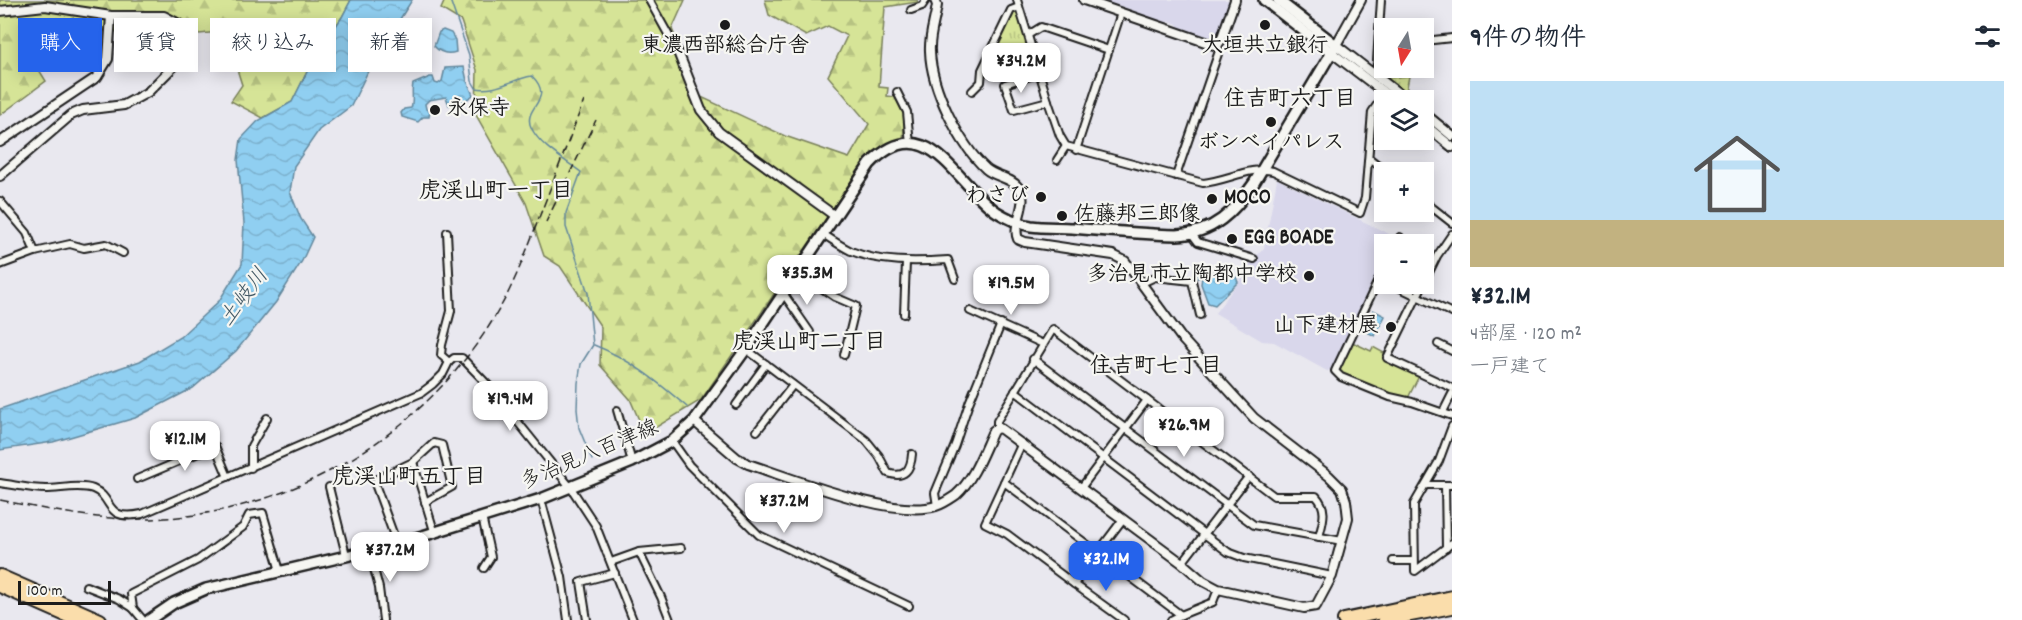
<!DOCTYPE html>
<html lang="ja">
<meta charset="utf-8">
<style>
body{margin:0;font-family:Dekko,"Klee One",sans-serif;background:#f6f6f7;color:#1f2937;height:100vh;display:flex;flex-direction:column;font-size:22px;white-space:nowrap}
*{box-sizing:border-box;margin:0}
p{font-size:20px;color:#747a83}
.icon{flex:none;width:33px;height:33px;fill:none;stroke:currentColor;stroke-width:2;stroke-linecap:round;stroke-linejoin:round}
.map{position:relative;flex:1;overflow:hidden}
.panel{display:flex;flex-direction:column;background:#fff;width:570px}
.panel>*{flex:none}
.top-card{position:absolute;left:18px;top:18px;width:570px;height:54px;display:flex;gap:12px}
.needle{width:39px;rotate:191deg}
.buttons{position:absolute;left:1374px;top:18px;display:grid;gap:12px}
.buttons a{display:grid;place-items:center;width:60px;height:60px;border-radius:0px;background:#fff;box-shadow:0 3px 15px #0003;font-size:30px}
.scale{position:absolute;left:18px;bottom:15px;width:93px;box-sizing:border-box;padding-left:6px;border:3px solid #1c1c1c;border-top:0;font-size:16px;line-height:21px;white-space:nowrap;color:#1c1c1c;-webkit-text-stroke:4px #f6f6f2;paint-order:stroke}
.price{position:absolute;translate:-50% -51px;padding:0 14px;border-radius:12px;background:#fff;color:#222;font-size:20px;line-height:39px;filter:drop-shadow(0 2px 3px #0008)}
.price::after{content:'';position:absolute;left:50%;top:36px;width:18px;height:14px;margin-left:-9px;background:inherit;clip-path:polygon(0 0,100% 0,50% 100%)}
.price.on{background:#2563eb;color:#fff}
ul{padding:0;list-style:none}
li{display:grid;align-content:center;gap:12px;height:318px;padding:0 18px}
li+li{border-top:2px solid #e0e1e3}
li span{display:grid;place-items:center;height:186px;border-radius:0px;color:#555}
li>.icon{margin-inline-start:auto}
span .icon{width:108px;height:108px;fill:#fffc;stroke-width:1}
li b{font-size:26px}
h2{display:flex;justify-content:space-between;align-items:center;height:72px;padding:0 18px;font-size:26px}
.pill{padding:0 21px;border-radius:0px;background:#fff;box-shadow:0 3px 15px #0003;font-size:21px;line-height:54px}
.pill.on{background:#2563eb;color:#fff}
main{display:flex;flex:1;min-height:0}
.map>svg:first-child{display:block}
.built{fill:#d9d7eb}
.green{fill:#d6e497;stroke:#79805a;stroke-width:1.5}
.forest{fill:url(#forest-firs);stroke:#79805a;stroke-width:1.5}
.park{fill:url(#park-tufts);stroke:#79805a;stroke-width:1.5}
.water{fill:url(#water-waves);stroke:#62879c;stroke-width:1.5}
.lines{fill:none;stroke-linecap:round;stroke-linejoin:round}
.stream{stroke:#62879c;stroke-width:1.5}
.minor-casing{stroke:#1c1c1c;stroke-width:10}
.tertiary-casing{stroke:#1c1c1c;stroke-width:12}
.secondary-casing{stroke:#1c1c1c;stroke-width:14}
.motorway-casing{stroke:#1c1c1c;stroke-width:16}
.minor{stroke:#f6f6f2;stroke-width:6}
.tertiary{stroke:#f6f6f2;stroke-width:8}
.secondary{stroke:#f6f6f2;stroke-width:9}
.motorway{stroke:#faddab;stroke-width:12}
.rail{stroke:#1c1c1c;stroke-width:1.5;stroke-dasharray:9 4.5;stroke-linecap:butt}
.poi-dot{fill:#1c1c1c;stroke:#f6f6f2;stroke-width:2}
.labels{text-anchor:middle;dominant-baseline:central;stroke-width:4.5;stroke-linejoin:round;paint-order:stroke}
.poi-label{font-size:21px;font-weight:bold;fill:#1c1c1c;stroke:#f6f6f2;text-anchor:start}
.street-label{font-size:21px;fill:#1c1c1c;stroke:#f6f6f2}
.neighbourhood-label{font-size:22px;font-weight:bold;fill:#1c1c1c;stroke:#f6f6f2}
.water-label{font-size:22px;font-style:italic;fill:#455b67;stroke:#f6f6f2}
</style>
<main>
<div class="map">
<svg width="1452" height="620" viewBox="0 0 1452 620">
<defs>
<pattern id="forest-firs" width="22" height="20" patternUnits="userSpaceOnUse" patternTransform="scale(1.5)"><rect width="22" height="20" fill="#d6e497"/><path d="M5 1l3.5 6h-7zM16 11l3.5 6h-7z" fill="#b7c382"/></pattern>
<pattern id="park-tufts" width="24" height="20" patternUnits="userSpaceOnUse" patternTransform="scale(1.5)"><rect width="24" height="20" fill="#d6e497"/><path d="M3 7l-1-3M5 7V3M7 7l1-3M15 17l-1-3M17 17v-4M19 17l1-3" fill="none" stroke="#b7c382"/></pattern>
<pattern id="water-waves" width="16" height="10" patternUnits="userSpaceOnUse" patternTransform="scale(1.5)"><rect width="16" height="10" fill="#90cff1"/><path d="M0 5q4-4 8 0t8 0" fill="none" stroke="#7cb1ce"/></pattern>
</defs>
<rect width="100%" height="100%" fill="#e9e8ef"/>
<filter id="ink" filterUnits="userSpaceOnUse"><feTurbulence type="fractalNoise" baseFrequency=".0167" numOctaves="2"/><feDisplacementMap in="SourceGraphic" scale="12" xChannelSelector="R" yChannelSelector="G"/><feConvolveMatrix kernelMatrix="1 2 1 2 8 2 1 2 1" color-interpolation-filters="sRGB"/></filter>
<g filter="url(#ink)">
<g class="built">
<path d="M1099,0H1230L1217,37L1213,39L1179,28L1177,24L1170,21L1165,23Z"/>
<path d="M1277,179L1395,237L1394,244H1384V263L1332,370L1327,371L1274,342L1262,341L1215,313L1240,280L1238,277L1264,248Z"/>
</g>
<path class="green" d="M1352,342L1371,351L1373,347L1386,354L1384,360L1419,376L1408,398L1390,395L1342,374L1339,370Z"/>
<g class="forest">
<path d="M0,0H351L342,17L313,60L292,102L263,118L231,101L242,85L236,66L231,31L199,34L177,17L126,33L32,23L26,49L46,81L0,115Z"/>
<path d="M445,0H685L672,29L699,96L785,136L849,158L869,124L828,76L847,36L828,26L806,36L769,15L765,0H917L918,2L885,7L879,87L888,88L887,96L895,97L905,114L903,140L872,152L701,400L645,434L630,399L600,365L601,327L560,266L544,256L526,203L476,115L477,70L461,21L441,9Z"/>
</g>
<g class="park">
<path d="M1013,12L1018,13L1032,62L986,75C984,68 987,61 992,57Z"/>
<path d="M1409,76L1406,92L1387,78Z"/>
</g>
<g class="water">
<path d="M351,0H412L371,65L351,106L319,130L294,166L290,192L301,219L313,237L302,261L276,302L236,351L193,388L135,418L53,442L0,450V409L140,361L180,337L219,301L242,264L244,223L238,160L241,139L258,121L292,102L313,60L342,17Z"/>
<path d="M443,30L451,33L455,40L456,52C447,55 440,53 434,46L439,32Z"/>
<path d="M464,67L467,81L473,95L466,100L449,105L446,97L429,100L425,104L426,109L430,112L429,117H423L418,122L402,117L401,113L404,109L411,108C414,102 411,92 413,84L430,77H433L435,83L438,84L442,81L445,68Z"/>
<path d="M1200,267L1236,277L1238,282L1215,305L1208,303L1201,284L1202,277L1197,278Z"/>
<path d="M1373,310L1385,316L1375,336L1363,330Z"/>
</g>
<g class="lines">
<g class="stream">
<path d="M450,0L469,55L472,81L476,88C496,92 512,79 532,76C556,100 522,107 531,127C539,146 565,160 581,172L566,213V227L588,293L593,345L581,364L578,383L577,409L579,428L592,460"/>
<path d="M594,345C630,359 658,382 687,407"/>
</g>
<defs>
<g id="minor">
<path d="M649,0L678,52"/>
<path d="M1017,0L1048,101L1060,136L1066,146L1203,183C1226,181 1251,166 1273,171L1360,213L1365,198L1372,112L1385,93"/>
<path d="M911,10L922,6L926,0"/>
<path d="M1028,35L1041,27L1109,50"/>
<path d="M1424,41L1452,38"/>
<path d="M1040,73L1005,84L1014,110L1048,101"/>
<path d="M1376,76L1381,0"/>
<path d="M972,91L981,82L982,70L1011,10L1019,7"/>
<path d="M897,92L907,112L910,144"/>
<path d="M1076,150L1121,13"/>
<path d="M1369,158L1387,172"/>
<path d="M1057,160L1066,146"/>
<path d="M1176,176L1219,51L1218,44"/>
<path d="M0,201L27,233L35,252"/>
<path d="M1424,201L1452,223"/>
<path d="M447,232L451,311L442,345L441,355L449,362"/>
<path d="M823,234C832,240 841,246 851,251C880,263 917,262 948,260L955,279"/>
<path d="M1192,234L1198,242L1254,259"/>
<path d="M1452,234L1437,256L1387,358L1452,388"/>
<path d="M1397,244L1400,237"/>
<path d="M0,265L35,252L70,244L84,248L106,244L123,253"/>
<path d="M1384,268L1335,371L1341,377L1390,397L1412,402L1452,416"/>
<path d="M798,272L835,297L856,306L844,355"/>
<path d="M1142,283L1155,277L1192,281L1200,315"/>
<path d="M1392,284L1452,313"/>
<path d="M783,293L810,332"/>
<path d="M970,311L1043,344"/>
<path d="M904,314L906,262"/>
<path d="M1438,344L1452,351"/>
<path d="M746,349L866,440L879,456L888,473C904,479 911,470 912,454"/>
<path d="M1033,359L1254,525L1342,541"/>
<path d="M1015,391L1228,552L1244,558L1332,576"/>
<path d="M736,405L766,364"/>
<path d="M617,410L632,462"/>
<path d="M1443,412L1452,394"/>
<path d="M1452,426L1439,461L1414,504L1415,571L1452,543"/>
<path d="M997,428V421L1053,329L1274,496H1316C1328,509 1323,521 1319,537"/>
<path d="M757,431L793,385"/>
<path d="M672,441L689,465L759,535L909,606"/>
<path d="M1022,443L985,523L1007,534L1074,584L1123,519"/>
<path d="M413,462L435,534"/>
<path d="M251,468V446L267,418"/>
<path d="M137,479L215,446L228,477"/>
<path d="M1004,482L1181,615L1213,602L1218,589"/>
<path d="M0,483C15,485 31,489 46,489C60,489 80,484 93,489C115,498 103,522 142,514L421,393L433,384L443,374L449,362L454,358H462L488,385L571,488L596,526L633,620"/>
<path d="M1427,485H1452"/>
<path d="M1445,485L1446,548"/>
<path d="M329,487L346,555"/>
<path d="M1081,488L1147,400"/>
<path d="M541,499L562,577L568,620"/>
<path d="M937,506L935,493L955,445L969,403L1001,324"/>
<path d="M482,517L491,557L484,568"/>
<path d="M397,544L375,484L377,479L413,462L434,443L442,445L452,487L425,502"/>
<path d="M369,550L379,588L383,620"/>
<path d="M639,552L661,597L670,620"/>
<path d="M1393,561H1414"/>
<path d="M611,562L639,552L681,548"/>
<path d="M1182,563L1249,476"/>
<path d="M1074,584L1124,620"/>
<path d="M86,586L119,599L133,608"/>
<path d="M143,620L133,608L131,594L198,560L243,527L249,515L263,513L280,571"/>
<path d="M587,620L581,582L615,573"/>
<path d="M1171,620L1181,615"/>
</g>
<g id="tertiary">
<path d="M1084,0L1214,45L1218,44L1221,40L1235,0"/>
<path d="M1361,0L1336,45L1407,100"/>
<path d="M0,11L45,6L111,16H164L179,24L185,37V50L182,58L148,92L124,105L83,110L71,115L0,176"/>
<path d="M678,52L701,110L719,132L835,216"/>
<path d="M1331,52L1394,100"/>
<path d="M1424,113L1452,136"/>
<path d="M1424,124L1452,147"/>
<path d="M0,142L97,77L108,59L111,16"/>
<path d="M694,421L737,458L748,464C792,478 892,519 936,506C943,504 950,499 956,495C974,479 983,452 993,431L997,428L1001,429L1182,563L1203,581L1218,589L1304,608L1316,606L1332,576L1348,518L1346,501L1342,489L1329,476L1254,418L1183,340L1125,261L1113,255L1025,242L1018,239C1011,224 1031,201 1018,187C1010,177 995,177 986,169C959,144 931,88 930,51C929,36 935,20 937,5L935,0"/>
</g>
<g id="secondary">
<path d="M1264,0L1331,52"/>
<path d="M149,620L174,603L206,589L397,544L541,499L632,462L672,441L694,421L746,349L870,164C927,106 956,185 997,212C1007,218 1020,224 1031,226C1044,228 1059,227 1072,228C1107,231 1142,234 1177,235C1214,233 1234,212 1254,183L1336,45L1278,0"/>
</g>
<g id="motorway">
<path d="M0,576L100,620"/>
<path d="M0,586L77,620"/>
<path d="M1344,620L1452,597"/>
<path d="M1384,620L1452,607"/>
</g>
</defs>
<use href="#minor" class="minor-casing"/>
<use href="#tertiary" class="tertiary-casing"/>
<use href="#secondary" class="secondary-casing"/>
<use href="#motorway" class="motorway-casing"/>
<use href="#minor" class="minor"/>
<use href="#tertiary" class="tertiary"/>
<use href="#secondary" class="secondary"/>
<use href="#motorway" class="motorway"/>
<g class="rail">
<path d="M546,222L596,120"/>
<path d="M0,500C43,509 86,518 130,519C285,522 435,433 507,295C520,269 530,242 540,215C555,177 569,139 584,101"/>
</g>
</g>
</g>
<g class="poi-dot">
<circle cx="725" cy="25" r="6"/>
<circle cx="1265" cy="25" r="6"/>
<circle cx="435" cy="110" r="6"/>
<circle cx="1271" cy="122" r="6"/>
<circle cx="1041" cy="197" r="6"/>
<circle cx="1212" cy="199" r="6"/>
<circle cx="1062" cy="216" r="6"/>
<circle cx="1232" cy="239" r="6"/>
<circle cx="1309" cy="276" r="6"/>
<circle cx="1391" cy="327" r="6"/>
</g>
<g class="labels">
<g class="poi-label">
<text x="725" y="47" text-anchor="middle">東濃西部総合庁舎</text>
<text x="1265" y="47" text-anchor="middle">大垣共立銀行</text>
<text x="447" y="110">永保寺</text>
<text x="1271" y="144" text-anchor="middle">ボンベイパレス</text>
<text x="1029" y="197" text-anchor="end">わさび</text>
<text x="1224" y="199">MOCO</text>
<text x="1074" y="216">佐藤邦三郎像</text>
<text x="1244" y="239">EGG BOADE</text>
<text x="1297" y="276" text-anchor="end">多治見市立陶都中学校</text>
<text x="1379" y="327" text-anchor="end">山下建材展</text>
</g>
<g class="street-label">
<text transform="translate(590 456) rotate(-23)">多治見八百津線</text>
</g>
<g class="neighbourhood-label">
<text x="1290" y="100">住吉町六丁目</text>
<text x="496" y="192">虎渓山町一丁目</text>
<text x="809" y="343">虎渓山町二丁目</text>
<text x="1156" y="367">住吉町七丁目</text>
<text x="409" y="478">虎渓山町五丁目</text>
</g>
<g class="water-label">
<text transform="translate(245 298) rotate(-53)">土岐川</text>
</g>
</g>
</svg>
<div class="buttons">
<a><svg class="needle" viewBox="-14 -14 28 28"><path d="M0-13l5 13h-10z" fill="#e53935"/><path d="M0 13l5-13h-10z" fill="#747a83"/></svg></a>
<a><svg class="icon" aria-label="layers" viewBox="0 0 24 24"><path d="M12 4l9 5-9 5-9-5zM3 14l9 5 9-5"/></svg></a>
<a>+</a>
<a>−</a>
</div>
<div class="scale">100 m</div>
<b class="price" style="left:1021px;top:94px">¥34.2M</b>
<b class="price" style="left:807px;top:306px">¥35.3M</b>
<b class="price" style="left:1011px;top:316px">¥19.5M</b>
<b class="price" style="left:510px;top:432px">¥19.4M</b>
<b class="price" style="left:1184px;top:458px">¥26.9M</b>
<b class="price" style="left:185px;top:472px">¥12.1M</b>
<b class="price" style="left:784px;top:534px">¥37.2M</b>
<b class="price" style="left:390px;top:583px">¥37.2M</b>
<b class="price on" style="left:1106px;top:592px">¥32.1M</b>
<div class="top-card">
<a class="pill on">購入</a>
<a class="pill">賃貸</a>
<a class="pill">絞り込み</a>
<a class="pill">新着</a>
</div>
</div>
<section class="panel">
<h2>9件の物件<svg class="icon" aria-label="filters" viewBox="0 0 24 24"><path d="M4 7h16M4 17h16"/><circle cx="9" cy="7" r="2"/><circle cx="15" cy="17" r="2"/></svg></h2>
<ul>
<li><span style="background:linear-gradient(#bfe0f5 75%,#c2b280 0)"><svg class="icon" aria-label="home" viewBox="0 0 24 24"><path d="M3 11l9-7 9 7M6 9v11h12V9"/></svg></span><div><b>¥32.1M</b><p>4部屋 · 120 m²</p><p>一戸建て</p></div></li>
</ul>
</section>
</main>
